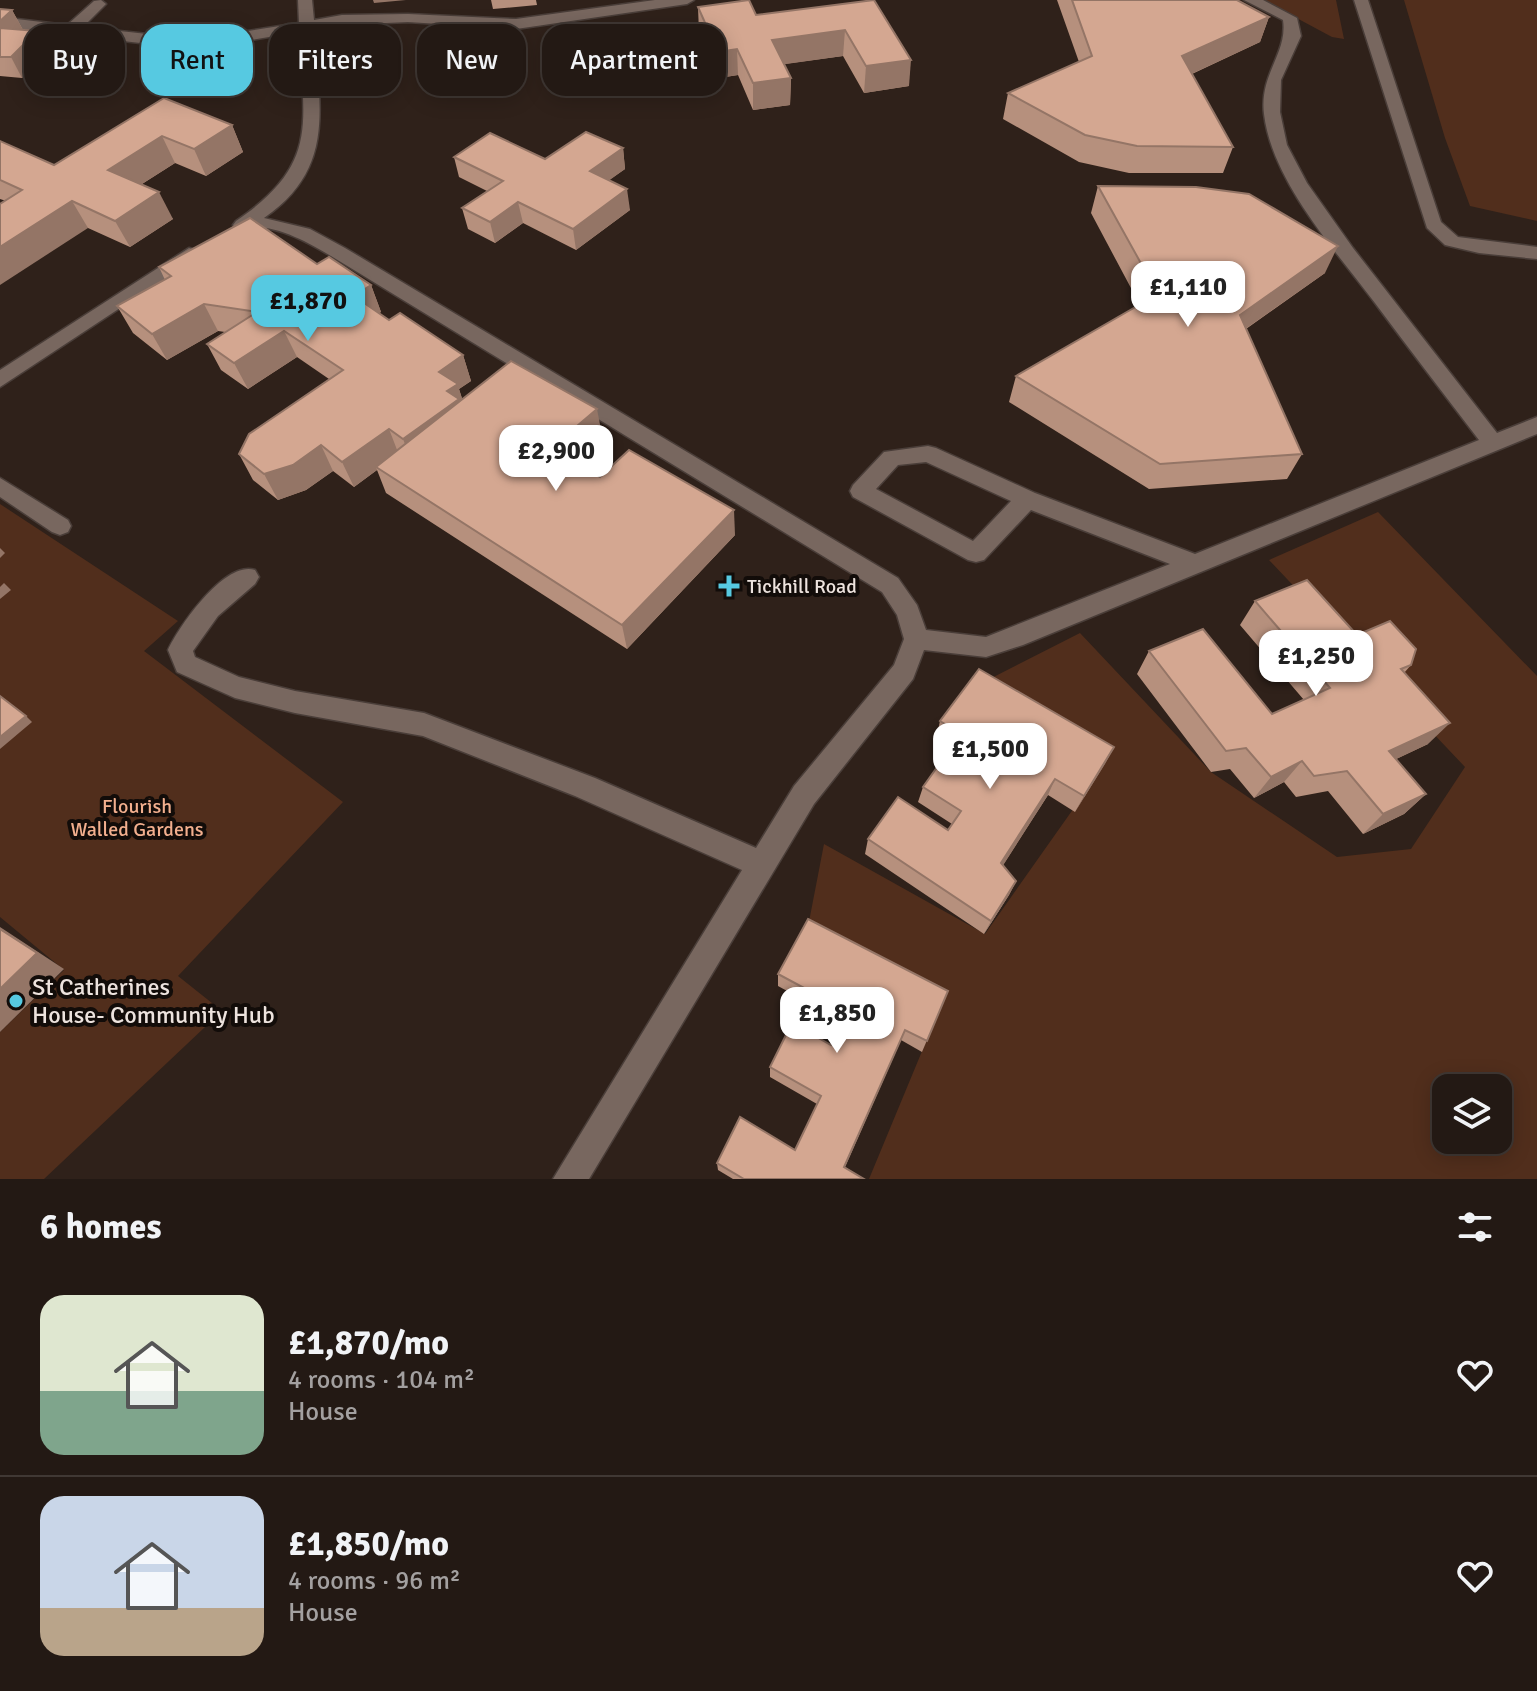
<!DOCTYPE html>
<meta charset="utf-8">
<style>
body{margin:0;font-family:Signika,sans-serif;background:#2f2622;color:#f1f3f6;height:100vh;display:flex;flex-direction:column;font-size:30px;white-space:nowrap}
*{box-sizing:border-box;margin:0}
p{font-size:26px;color:#a3a0a0}
.icon{flex:none;width:44px;height:44px;fill:none;stroke:currentColor;stroke-width:2;stroke-linecap:round;stroke-linejoin:round}
.map{position:relative;height:1179px;overflow:hidden}
.panel{display:flex;flex-direction:column;background:#231914;flex:1}
.panel>*{flex:none}
.top-card{position:absolute;left:24px;top:24px;width:800px;height:72px;display:flex;gap:16px}
.controls{position:absolute;left:1432px;top:1074px;display:grid;gap:16px}
.controls a{display:grid;place-items:center;width:80px;height:80px;border-radius:16px;background:#231914;box-shadow:0 4px 20px #0003,0 0 0 2px #403834;font-size:40px}
.price{position:absolute;translate:-50% -68px;padding:0 18px;border-radius:16px;background:#fff;color:#222;font-size:26px;line-height:52px;filter:drop-shadow(0 2px 4px #0008)}
.price::after{content:'';position:absolute;left:50%;top:48px;width:24px;height:18px;margin-left:-12px;background:inherit;clip-path:polygon(0 0,100% 0,50% 100%)}
.price.selected{background:#56c9e1;color:#111}
ul{padding:0;list-style:none}
li{display:flex;align-items:center;gap:24px;height:200px;padding:0 40px}
li+li{border-top:2px solid #403834}
li span{display:grid;place-items:center;flex:none;width:224px;height:160px;border-radius:24px;color:#555}
li>.icon{margin-inline-start:auto}
span .icon{width:96px;height:96px;fill:#fffc;stroke-width:1}
li b{font-size:34px}
h2{display:flex;justify-content:space-between;align-items:center;height:96px;padding:0 40px;font-size:34px}
.tag{padding:0 28px;border-radius:24px;background:#231914;box-shadow:0 4px 20px #0003,0 0 0 2px #403834;font-size:28px;line-height:72px}
.tag.selected{background:#56c9e1;color:#111}
.map>svg:first-child{display:block}
.green{fill:#512e1c;fill-rule:evenodd}
.lines{fill:none;stroke-linecap:round;stroke-linejoin:round}
.minor-casing{stroke:#4a3e39;stroke-width:3}
.minor{fill:#78675f;fill-rule:evenodd}
.wall{fill:#b6907d}
.shaded-wall{fill:#947566}
.building{fill:#d4a791;stroke:#947566;stroke-width:2}
.poi-dot{fill:#56c9e1;stroke:#120c09;stroke-width:3}
.labels{text-anchor:middle;dominant-baseline:central;stroke-width:8;stroke-linejoin:round;paint-order:stroke}
.poi-label{font-size:20px;fill:#ede3de;stroke:#120c09;text-anchor:start}
.park-label{font-size:20px;fill:#f2af8e;stroke:#120c09}
.near-poi-label{font-size:24px;fill:#ede3de;stroke:#120c09;text-anchor:start}
</style>
<div class="map">
<svg width="1537" height="1179" viewBox="0 0 1537 1179">
<rect width="100%" height="100%" fill="#2f211a"/>
<g class="green">
<path d="M1263,0H1336L1344,39L1332,37Z"/>
<path d="M1404,0H1537V221L1470,206L1445,138Z"/>
<path d="M0,504L178,621L144,651L343,802L178,976L222,1011L44,1179H0V1032L64,970L0,917Z"/>
<path d="M1378,512L1537,676V1179H869L942,1003L807,932L824,844L985,934L1105,764L974,687L1080,633L1211,772L1337,857L1411,849L1465,767L1269,560ZM1446,1088H1498V1140H1446Z"/>
</g>
<g class="lines">
<defs>
<g id="minor">
<path d="M101,0L106,4L83,27L184,38L210,37L299,23L298,0H312L314,20L342,15L408,14L516,19L655,0H694L687,4L516,29L408,22L342,25L314,29C319,105 337,168 264,218L310,229L345,248L898,578L917,605L926,630L986,637L1170,564L1031,510L984,560L976,562L968,560L853,497L850,491L853,485L884,452L928,446L936,448L1035,493L1195,554L1479,440C1444,394 1409,349 1375,303C1335,250 1272,181 1264,114C1259,74 1288,53 1283,20L1244,0H1263L1297,18L1301,36L1281,80L1280,112L1287,145L1307,183L1353,248L1497,433L1537,417V434L1023,645L986,657L924,650L913,679L814,804L589,1179H553L742,870L575,796L423,736L295,713L235,698L177,672L168,650C179,626 225,560 255,570L259,577L255,584L218,616L193,651L195,657L239,677L295,691L424,713L595,778L756,848L794,786L894,665L904,639L897,615L882,592L331,256C309,243 281,227 254,227C247,228 244,231 236,229L233,225L236,221C321,163 303,123 299,32L210,47L184,48L0,27V17L67,25L94,1ZM926,462L1011,501L973,541L876,489L898,465Z"/>
<path d="M1354,0H1368L1441,222L1458,237L1537,247V259L1479,253L1445,245L1427,228Z"/>
<path d="M189,248L196,250L198,254L196,258L0,387V370Z"/>
<path d="M0,478L68,520L71,526L68,532L60,535L52,532L0,497Z"/>
</g>
</defs>
<use href="#minor" class="minor-casing"/>
<use href="#minor" class="minor"/>
</g>
<g class="wall">
<path d="M491,0H536L537,5L493,9Z"/>
<path d="M874,0L909,86L864,93L843,56L784,64L791,78L790,105L753,110L738,75L719,78L699,33L698,7L756,15Z"/>
<path d="M1057,0H1237L1269,17L1260,42L1192,74L1233,147L1223,173H1129L1079,162L1003,119L1008,93L1079,62Z"/>
<path d="M0,9L12,10L23,30L37,31L48,51L22,78L0,76Z"/>
<path d="M164,98L232,125L243,152L206,176L175,163L142,184L173,219L130,247L88,228L0,199V141L54,165Z"/>
<path d="M623,148L625,169L609,180L630,210L576,250L523,223L495,243L468,229L462,208L487,191L459,177L454,157L545,159Z"/>
<path d="M1098,186L1325,273L1246,329L1302,454L1287,479L1149,489L1009,402L1016,376L1140,305L1091,213Z"/>
<path d="M317,264L371,285L381,312L379,313L389,320L463,355L471,381L459,389L462,399L602,435L572,461L600,477L735,535L627,649L386,493L377,470L354,487L333,471L306,490L278,500L253,480L239,454L329,379L297,357L248,389L221,370L207,344L225,332L218,331L167,360L133,333L117,306L165,280L159,267Z"/>
<path d="M1255,601L1357,635L1411,665L1404,673L1428,744L1396,759L1426,794L1404,814L1363,834L1328,791L1296,797L1284,782L1254,798L1230,769L1211,772L1137,674L1149,651L1272,714L1304,700L1240,625Z"/>
<path d="M940,721L1114,747L1075,812L1048,795L1003,865L1016,881L1009,895L984,934L865,854L868,839L948,830L952,824L918,802L923,787L951,747L936,738Z"/>
<path d="M778,974L948,991L922,1052L901,1040L845,1167L864,1179H733L718,1170L717,1163L795,1150L817,1104L770,1077V1067L831,1045L842,1021L778,986Z"/>
</g>
<g class="shaded-wall">
<path d="M373,0H406L374,3Z"/>
<path d="M12,10L23,30L0,41V21Z"/>
<path d="M1269,17L1260,42L1174,82L1182,56Z"/>
<path d="M845,30L843,56L772,66V40Z"/>
<path d="M37,31L48,51L22,78L11,57Z"/>
<path d="M737,49L738,75L719,78L718,52Z"/>
<path d="M911,60L909,86L864,93L866,66Z"/>
<path d="M791,78L790,105L753,110V83Z"/>
<path d="M232,125L243,152L206,176L194,149Z"/>
<path d="M162,136L175,163L123,196L108,170Z"/>
<path d="M623,148L625,169L593,192L590,171Z"/>
<path d="M627,189L630,210L576,250L573,229Z"/>
<path d="M159,192L173,219L130,247L115,221Z"/>
<path d="M72,201L88,228L0,285V247Z"/>
<path d="M518,202L523,223L495,243L490,222Z"/>
<path d="M1338,246L1325,273L1228,341L1240,315Z"/>
<path d="M371,285L381,312L364,323L354,296Z"/>
<path d="M204,304L218,331L167,360L152,334Z"/>
<path d="M284,331L297,357L248,389L234,363Z"/>
<path d="M463,355L471,381L459,389L466,410L413,465L403,439L439,372Z"/>
<path d="M597,409L602,435L557,474L551,448Z"/>
<path d="M389,429L399,455L376,467L377,470L354,487L342,462Z"/>
<path d="M321,445L333,471L306,490L278,500L264,474Z"/>
<path d="M734,510L735,535L627,649L622,625Z"/>
<path d="M0,548L5,553L0,558Z"/>
<path d="M4,583L11,590L0,599V587Z"/>
<path d="M26,716L32,722L0,749V737Z"/>
<path d="M1450,723L1428,744L1369,772L1389,751Z"/>
<path d="M1114,747L1105,764L1075,812L1084,796Z"/>
<path d="M1302,761L1284,782L1254,798L1271,777Z"/>
<path d="M1055,779L1048,795L995,878L1001,863Z"/>
<path d="M1426,794L1404,814L1363,834L1383,814Z"/>
<path d="M1016,881L1009,895L984,934L991,921Z"/>
<path d="M0,927L64,969L0,1032Z"/>
</g>
<g class="building">
<path d="M749,0L756,15L874,0L911,60L866,66L845,30L772,40L791,78L753,83L737,49L718,52L698,7Z"/>
<path d="M1072,0H1237L1269,17L1182,56L1233,147L1137,146L1085,135L1008,93L1092,56Z"/>
<path d="M0,9L12,10L0,21Z"/>
<path d="M0,28L37,31L11,57H0Z"/>
<path d="M164,98L232,125L194,149L162,136L108,170L159,192L115,221L72,201L0,247V204L22,190L0,180V141L54,165Z"/>
<path d="M586,132L623,148L590,171L627,189L573,229L518,202L490,222L462,208L503,181L454,157L490,133L545,159Z"/>
<path d="M1098,186L1196,187L1249,194L1338,246L1240,315L1302,454L1160,464L1016,376L1158,294Z"/>
<path d="M250,218L317,264L329,257L371,285L354,296L389,320L400,313L463,355L439,372L458,384L447,391L459,399L403,439L389,429L342,462L321,445L293,465L264,474L239,454L249,434L343,370L284,331L234,363L207,344L257,312L204,304L152,334L117,306L171,276L159,267Z"/>
<path d="M511,361L597,409L551,448L600,477L629,450L734,510L622,625L376,467Z"/>
<path d="M1307,580L1357,635L1390,621L1416,649L1411,665L1401,669L1450,723L1389,751L1426,794L1383,814L1347,771L1314,776L1302,761L1271,777L1246,748L1226,751L1149,651L1203,629L1272,714L1330,688L1255,601Z"/>
<path d="M979,669L1114,747L1084,796L1055,779L1001,863L1016,881L991,921L868,839L898,797L948,830L961,811L923,787L955,742L985,761L991,752L940,721Z"/>
<path d="M0,696L26,716L0,737Z"/>
<path d="M808,919L948,991L927,1041L905,1030L844,1167L864,1179H744L717,1163L740,1117L795,1150L821,1096L770,1067L792,1023L831,1045L847,1011L778,974Z"/>
<path d="M0,929L37,953L0,989Z"/>
</g>
<g class="poi-dot">
<path d="M725 574h8v8h8v8h-8v8h-8v-8h-8v-8h8z"/>
<circle cx="16" cy="1001" r="8"/>
</g>
<g class="labels">
<g class="poi-label">
<text x="747" y="586">Tickhill Road</text>
</g>
<g class="park-label">
<text x="137" y="806">Flourish<tspan x="137" dy="23">Walled Gardens</tspan></text>
</g>
<g class="near-poi-label">
<text x="32" y="987">St Catherines<tspan x="32" dy="28">House- Community Hub</tspan></text>
</g>
</g>
</svg>
<div class="controls">
<a><svg class="icon" aria-label="layers" viewBox="0 0 24 24"><path d="M12 4l9 5-9 5-9-5zM3 14l9 5 9-5"/></svg></a>
</div>
<b class="price" style="left:1188px;top:329px">£1,110</b>
<b class="price selected" style="left:308px;top:343px">£1,870</b>
<b class="price" style="left:556px;top:493px">£2,900</b>
<b class="price" style="left:1316px;top:698px">£1,250</b>
<b class="price" style="left:990px;top:791px">£1,500</b>
<b class="price" style="left:837px;top:1055px">£1,850</b>
<div class="top-card">
<a class="tag">Buy</a>
<a class="tag selected">Rent</a>
<a class="tag">Filters</a>
<a class="tag">New</a>
<a class="tag">Apartment</a>
</div>
</div>
<section class="panel">
<h2>6 homes<svg class="icon" aria-label="filters" viewBox="0 0 24 24"><path d="M4 7h16M4 17h16"/><circle cx="9" cy="7" r="2"/><circle cx="15" cy="17" r="2"/></svg></h2>
<ul>
<li><span style="background:linear-gradient(#dfe7d0 60%,#7fa58c 0)"><svg class="icon" aria-label="home" viewBox="0 0 24 24"><path d="M3 11l9-7 9 7M6 9v11h12V9"/></svg></span><div><b>£1,870/mo</b><p>4 rooms · 104 m²</p><p>House</p></div><svg class="icon" aria-label="heart" viewBox="0 0 24 24"><path d="M12 20l-8-8c-3-5 5-10 8-4 3-6 11-1 8 4z"/></svg></li>
<li><span style="background:linear-gradient(#c9d6e8 70%,#b9a48a 0)"><svg class="icon" aria-label="home" viewBox="0 0 24 24"><path d="M3 11l9-7 9 7M6 9v11h12V9"/></svg></span><div><b>£1,850/mo</b><p>4 rooms · 96 m²</p><p>House</p></div><svg class="icon" aria-label="heart" viewBox="0 0 24 24"><path d="M12 20l-8-8c-3-5 5-10 8-4 3-6 11-1 8 4z"/></svg></li>
</ul>
</section>
